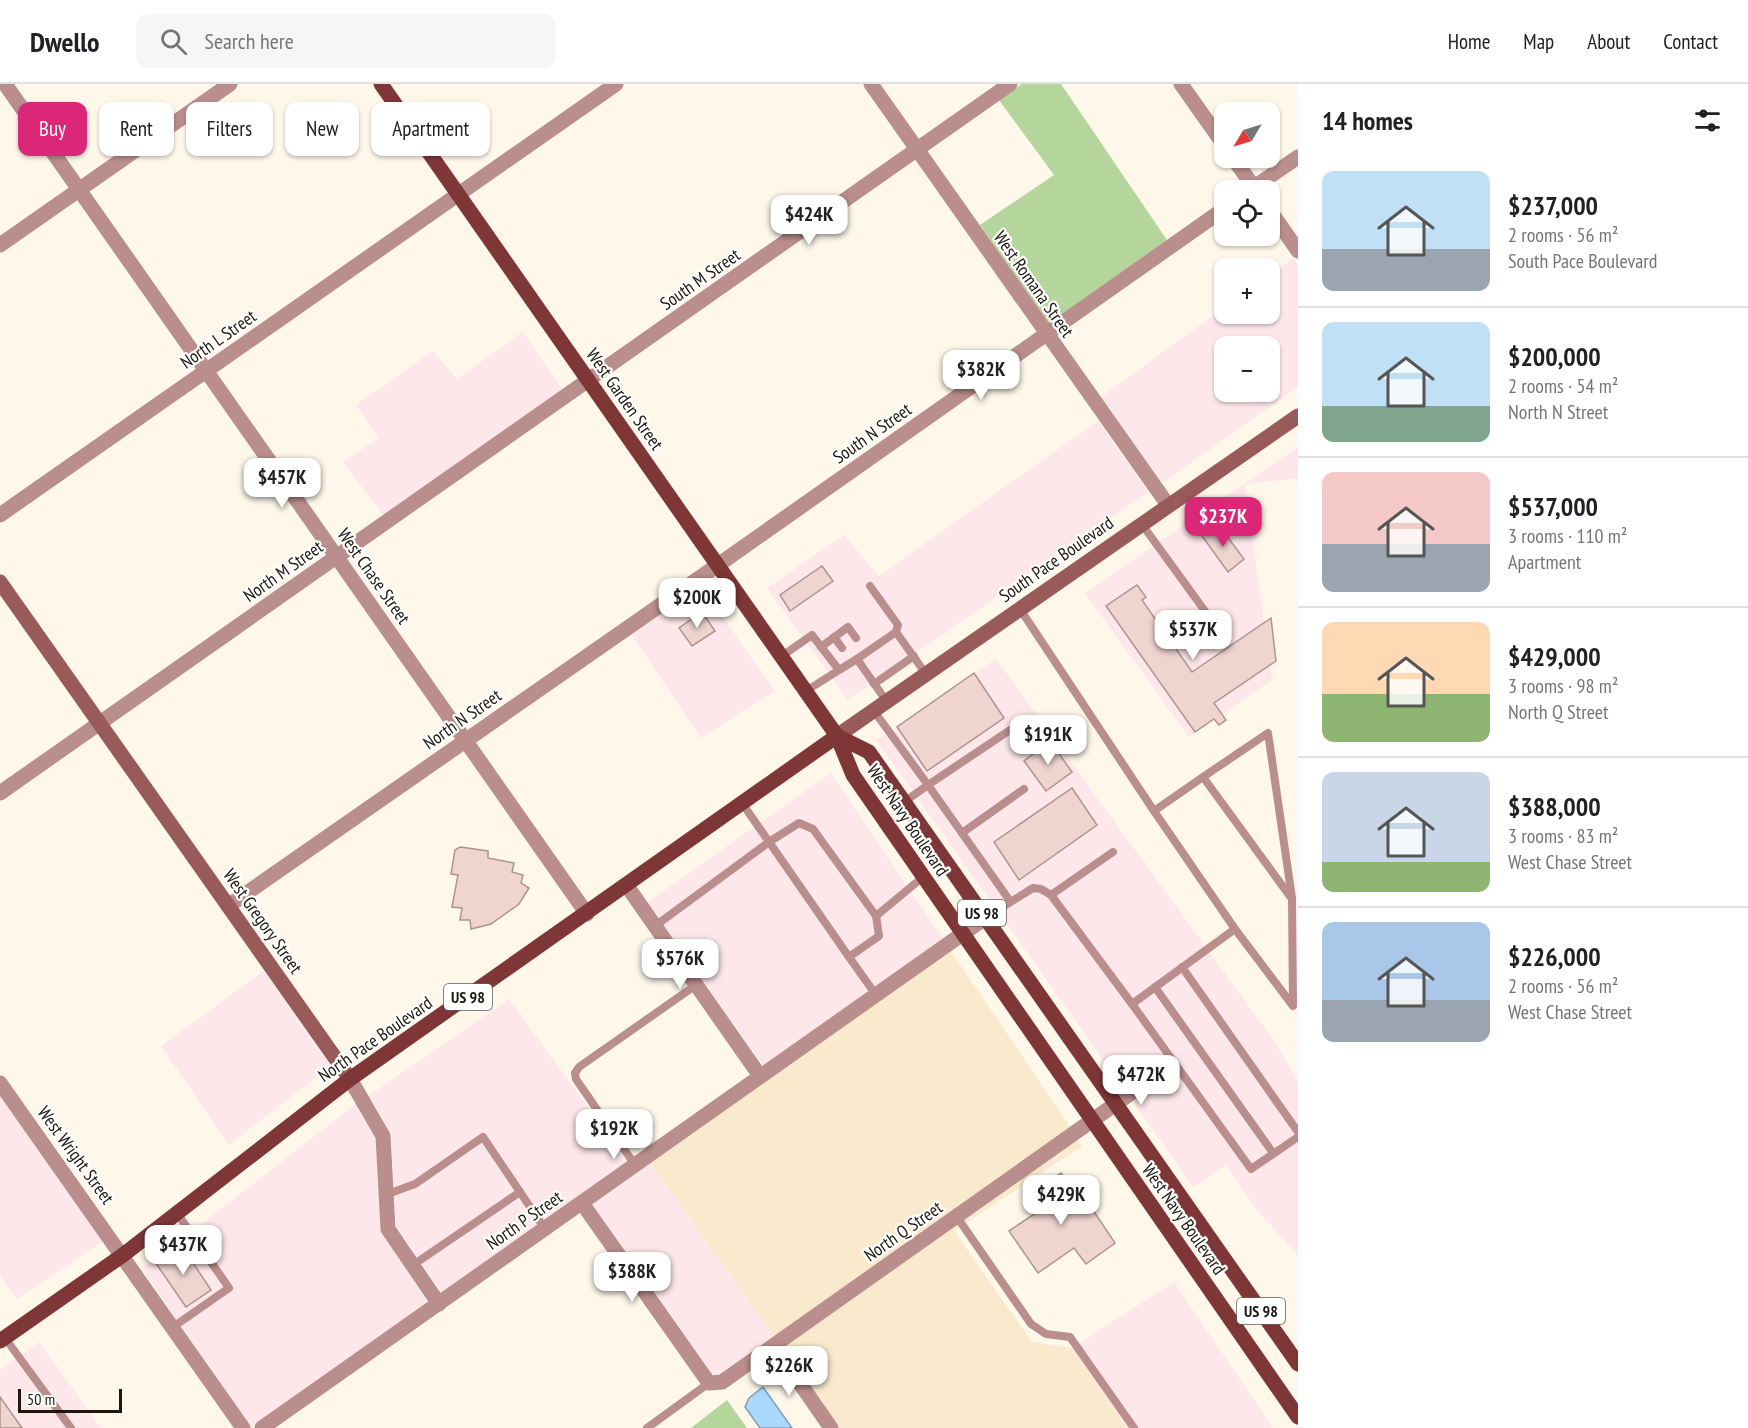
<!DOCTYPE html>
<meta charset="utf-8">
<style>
body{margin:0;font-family:"PT Sans Narrow",sans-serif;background:#f6f6f6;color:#202124;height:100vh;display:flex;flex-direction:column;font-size:22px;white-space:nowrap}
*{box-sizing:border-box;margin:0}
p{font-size:20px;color:#757577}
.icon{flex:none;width:33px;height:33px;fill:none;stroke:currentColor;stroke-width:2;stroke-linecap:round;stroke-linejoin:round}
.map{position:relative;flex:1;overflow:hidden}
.drawer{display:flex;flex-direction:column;background:#fff;width:450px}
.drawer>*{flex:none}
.top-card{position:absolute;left:18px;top:18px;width:570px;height:54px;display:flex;gap:12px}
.needle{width:39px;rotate:232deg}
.tools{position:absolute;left:1214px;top:18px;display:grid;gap:12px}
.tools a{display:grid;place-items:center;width:66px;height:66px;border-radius:12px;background:#fff;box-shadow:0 2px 4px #0004;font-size:30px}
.scale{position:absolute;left:18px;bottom:15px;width:104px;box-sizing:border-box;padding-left:6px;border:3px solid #1c1810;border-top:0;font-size:16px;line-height:21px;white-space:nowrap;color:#1c1810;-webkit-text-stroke:4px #fff;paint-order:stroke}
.price{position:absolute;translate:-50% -51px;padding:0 14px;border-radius:12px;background:#fff;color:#222;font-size:20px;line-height:39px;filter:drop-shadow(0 2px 3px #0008)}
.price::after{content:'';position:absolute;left:50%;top:36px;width:18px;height:14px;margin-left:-9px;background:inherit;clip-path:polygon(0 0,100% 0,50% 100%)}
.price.active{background:#db2777;color:#fff}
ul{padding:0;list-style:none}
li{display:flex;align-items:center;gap:18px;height:150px;padding:0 24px}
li+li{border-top:2px solid #e0e0e0}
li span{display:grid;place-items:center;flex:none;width:168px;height:120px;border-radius:12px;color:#555}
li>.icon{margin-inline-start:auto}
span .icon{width:72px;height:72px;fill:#fffc;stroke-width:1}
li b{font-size:26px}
h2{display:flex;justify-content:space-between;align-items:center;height:72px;padding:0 24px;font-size:26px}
.tag{padding:0 21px;border-radius:12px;background:#fff;box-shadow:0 2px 4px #0004;font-size:21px;line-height:54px}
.tag.active{background:#db2777;color:#fff}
header{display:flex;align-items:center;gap:36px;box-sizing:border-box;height:84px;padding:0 30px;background:#fff;border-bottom:2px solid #e0e0e0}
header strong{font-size:28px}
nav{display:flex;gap:33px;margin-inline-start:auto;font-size:21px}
.search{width:420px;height:54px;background:#f6f6f6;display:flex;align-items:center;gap:15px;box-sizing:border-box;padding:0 21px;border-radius:12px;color:#757577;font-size:22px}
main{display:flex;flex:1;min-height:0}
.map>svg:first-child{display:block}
.commercial{fill:#fde7ea;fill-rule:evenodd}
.built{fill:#faeacd}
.green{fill:#b4d59b}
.water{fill:#aad9fd;stroke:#7f9fb6;stroke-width:1.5}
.building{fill:#efd4cf;stroke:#ad948f;stroke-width:1.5}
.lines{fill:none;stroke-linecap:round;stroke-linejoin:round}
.lane{stroke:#ba8e8c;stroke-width:8}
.street{stroke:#ba8e8c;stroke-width:15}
.secondary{stroke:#985b59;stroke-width:15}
.primary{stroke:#7e3636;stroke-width:15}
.labels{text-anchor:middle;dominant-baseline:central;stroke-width:4.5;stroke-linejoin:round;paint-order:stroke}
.shield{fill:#fff;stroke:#605d58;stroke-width:1.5}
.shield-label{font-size:16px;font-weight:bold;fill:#1c1810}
.street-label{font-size:18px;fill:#1c1810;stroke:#fff}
</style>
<header>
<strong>Dwello</strong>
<div class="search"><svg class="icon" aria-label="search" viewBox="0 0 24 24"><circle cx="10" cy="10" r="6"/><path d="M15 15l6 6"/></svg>Search here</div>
<nav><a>Home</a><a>Map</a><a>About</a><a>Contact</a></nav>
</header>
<main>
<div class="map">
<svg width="1298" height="1344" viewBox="0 0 1298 1344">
<rect width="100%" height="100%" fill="#fef7ea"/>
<g class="commercial">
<path d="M1293,174L1298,181V303L1162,399L1101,313L1224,224V230H1269V192ZM1224,262H1269V308H1224Z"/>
<path d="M523,248L563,306L384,432L343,378L379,354L356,321L433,267L457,295Z"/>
<path d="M1098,337L1148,408L848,616L767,504L844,451L879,492Z"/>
<path d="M1298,363V394L1245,400L1272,596L1189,653L1085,509Z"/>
<path d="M701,502L775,607L701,654L631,550Z"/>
<path d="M996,575L1277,961L1298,996V1171L1255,1124L1226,1081L1193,1103L1132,1016L1158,999L1151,987L1124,1005L876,656Z"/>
<path d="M831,689L943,856L763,981L648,818Z"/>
<path d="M264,887L331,982L229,1061L161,962Z"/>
<path d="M509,915L627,1077L442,1209L396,1142L391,1051L370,1011Z"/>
<path d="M0,1013L103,1157L17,1215L0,1192Z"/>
<path d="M356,1020L376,1055L381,1147L428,1219L251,1343L141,1183L158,1174Z"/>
<path d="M650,1078L774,1253L720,1290L713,1291L592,1120Z"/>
<path d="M1174,1198L1273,1344H1127L1072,1264Z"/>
<path d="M39,1258L101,1344H0V1286Z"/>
</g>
<g class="built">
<path d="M951,867L1071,1044L774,1253L650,1078Z"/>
<path d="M1078,1056L1082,1062L954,1147L1032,1258L1072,1264L1127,1344H840L784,1263Z"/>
</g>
<g class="green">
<path d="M1022,0H1061L1167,156L1049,240L980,141L1054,91L999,16Z"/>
<path d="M727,1316L747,1344H691Z"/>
</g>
<path class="water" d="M763,1303L792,1344H760L745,1323L749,1314Z"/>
<g class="building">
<path d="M1218,440L1244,475L1228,488L1202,452Z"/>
<path d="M822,482L833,497L790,527L780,511Z"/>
<path d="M1137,501L1146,513L1142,516L1192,588L1271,534L1276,577L1214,619L1226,636L1219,641L1214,635L1195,648L1106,522Z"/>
<path d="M702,528L715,547L692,562L679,544Z"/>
<path d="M974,589L1004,634L927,687L897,643Z"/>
<path d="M1050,657L1072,688L1046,707L1024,677Z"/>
<path d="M1072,704L1097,741L1019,796L994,758Z"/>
<path d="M460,763L488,767V774L514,779L512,788L523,791L521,799L529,804L519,820L491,840L471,845L470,836H460L462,824L452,823L458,791L451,790L455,766Z"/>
<path d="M1061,1089L1067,1096L1071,1093L1115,1159L1086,1180L1074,1164L1038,1189L1009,1147L1043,1124L1032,1109Z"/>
<path d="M181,1161L211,1206L186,1223L155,1178Z"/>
<path d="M0,1313L22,1344H0Z"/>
</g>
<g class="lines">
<g class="lane">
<path d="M1141,439L1210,534"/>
<path d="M870,502L898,541L896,548"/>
<path d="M1020,525L1154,727"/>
<path d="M834,553L842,564"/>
<path d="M821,563L848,543L856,554"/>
<path d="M782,572L812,551L839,586L806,607"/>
<path d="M857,575L896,548L926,590"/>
<path d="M839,586L857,575L887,618"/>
<path d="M874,600L914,572"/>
<path d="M874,627L928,701L1010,646"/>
<path d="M1203,693L1268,649L1292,814"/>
<path d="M904,718L928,701L1010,817"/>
<path d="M742,719L849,873"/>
<path d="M962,749L1024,705"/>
<path d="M1051,811L1113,768"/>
<path d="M876,832L923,793"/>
<path d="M985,834L1033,804L1041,805L1051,811L1132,920L1235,845L1293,922L1292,815L1203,693L1154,727L1235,845"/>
<path d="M655,842L769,758L799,739L813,745L876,832L879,852L849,873L876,911"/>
<path d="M1182,883L1298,1048"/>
<path d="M1155,903L1273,1069"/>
<path d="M1132,920L1251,1085L1298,1053"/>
<path d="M635,1081L576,995L575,989L579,983L696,901"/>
<path d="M385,1111L415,1100L483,1053L545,1145"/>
<path d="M957,1133L1031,1240L1046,1250L1070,1253L1134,1344"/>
<path d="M413,1181L520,1108"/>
<path d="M173,1243L229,1204L177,1129"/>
<path d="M5,1254L71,1344"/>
<path d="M647,1344L709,1299"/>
</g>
<g class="street">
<path d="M5,0L587,830"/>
<path d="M871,0L1168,421"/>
<path d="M1181,0L1224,61"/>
<path d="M1233,74L1256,106"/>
<path d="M1250,106L1298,73"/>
<path d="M1269,125L1298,167"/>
<path d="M0,161L230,0"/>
<path d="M0,431L616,0"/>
<path d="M0,709L1010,0"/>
<path d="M627,802L760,992"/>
<path d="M228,822L718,481L1224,125"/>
<path d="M350,995L383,1052L388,1145L439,1220"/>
<path d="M0,999L243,1344"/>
<path d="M582,1119L709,1299L722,1298L1148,997"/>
<path d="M774,1262L831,1344"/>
<path d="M262,1344L985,834"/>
</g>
<g class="secondary">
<path d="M0,498L350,995"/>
<path d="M837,652L1298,332"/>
</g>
<g class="primary">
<path d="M381,0L837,652L853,691L1298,1333"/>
<path d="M837,652L869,668L1298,1280"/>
<path d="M0,1257L123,1171L350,995L837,652"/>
</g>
</g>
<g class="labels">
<g class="shield">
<rect x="958" y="816" width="48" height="26" rx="4.5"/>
<rect x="444" y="900" width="48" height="26" rx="4.5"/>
<rect x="1237" y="1214" width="48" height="26" rx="4.5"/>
</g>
<g class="shield-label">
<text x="982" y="829">US 98</text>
<text x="468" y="913">US 98</text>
<text x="1261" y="1227">US 98</text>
</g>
<g class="street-label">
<text transform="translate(700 195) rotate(-35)">South M Street</text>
<text transform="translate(1034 200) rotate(55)">West Romana Street</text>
<text transform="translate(218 255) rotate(-35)">North L Street</text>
<text transform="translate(625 315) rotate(55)">West Garden Street</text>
<text transform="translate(872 349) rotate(-35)">South N Street</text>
<text transform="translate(1056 475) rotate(-35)">South Pace Boulevard</text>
<text transform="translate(283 487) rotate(-35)">North M Street</text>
<text transform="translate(374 492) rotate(55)">West Chase Street</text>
<text transform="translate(462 635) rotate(-35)">North N Street</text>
<text transform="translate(908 736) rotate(56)">West Navy Boulevard</text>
<text transform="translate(263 837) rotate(55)">West Gregory Street</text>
<text transform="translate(375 955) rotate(-35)">North Pace Boulevard</text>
<text transform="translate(76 1071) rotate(54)">West Wright Street</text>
<text transform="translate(1184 1135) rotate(55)">West Navy Boulevard</text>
<text transform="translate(524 1136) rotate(-35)">North P Street</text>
<text transform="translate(903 1147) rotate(-35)">North Q Street</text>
</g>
</g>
</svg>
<div class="tools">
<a><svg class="needle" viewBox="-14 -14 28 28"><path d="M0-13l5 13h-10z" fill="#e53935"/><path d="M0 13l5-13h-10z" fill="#757577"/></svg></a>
<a><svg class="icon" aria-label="locate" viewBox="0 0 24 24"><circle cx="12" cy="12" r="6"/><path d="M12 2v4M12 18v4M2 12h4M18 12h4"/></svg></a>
<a>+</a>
<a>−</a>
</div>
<div class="scale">50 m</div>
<b class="price" style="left:809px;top:162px">$424K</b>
<b class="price" style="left:981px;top:317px">$382K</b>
<b class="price" style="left:282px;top:425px">$457K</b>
<b class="price active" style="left:1223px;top:464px">$237K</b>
<b class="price" style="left:697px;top:545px">$200K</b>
<b class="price" style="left:1193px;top:577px">$537K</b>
<b class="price" style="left:1048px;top:682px">$191K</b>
<b class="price" style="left:680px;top:906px">$576K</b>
<b class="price" style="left:1141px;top:1022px">$472K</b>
<b class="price" style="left:614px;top:1076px">$192K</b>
<b class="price" style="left:1061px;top:1142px">$429K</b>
<b class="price" style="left:183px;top:1192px">$437K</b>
<b class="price" style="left:632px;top:1219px">$388K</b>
<b class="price" style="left:789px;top:1313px">$226K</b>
<div class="top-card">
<a class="tag active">Buy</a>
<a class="tag">Rent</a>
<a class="tag">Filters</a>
<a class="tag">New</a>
<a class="tag">Apartment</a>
</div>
</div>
<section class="drawer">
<h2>14 homes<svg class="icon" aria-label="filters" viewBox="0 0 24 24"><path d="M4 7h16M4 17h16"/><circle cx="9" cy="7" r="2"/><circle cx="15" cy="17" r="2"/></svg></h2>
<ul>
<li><span style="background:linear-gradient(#bfe0f5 65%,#9aa5b1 0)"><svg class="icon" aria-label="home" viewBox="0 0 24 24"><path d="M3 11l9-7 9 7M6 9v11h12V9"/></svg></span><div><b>$237,000</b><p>2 rooms · 56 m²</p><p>South Pace Boulevard</p></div></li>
<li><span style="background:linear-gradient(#bfe0f5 70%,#7fa58c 0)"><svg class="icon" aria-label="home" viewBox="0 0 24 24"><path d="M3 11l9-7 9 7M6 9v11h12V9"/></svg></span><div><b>$200,000</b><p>2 rooms · 54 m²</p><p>North N Street</p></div></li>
<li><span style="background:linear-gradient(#f6c9c9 60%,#9aa5b1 0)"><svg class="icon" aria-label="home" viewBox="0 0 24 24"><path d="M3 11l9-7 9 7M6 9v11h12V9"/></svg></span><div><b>$537,000</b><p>3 rooms · 110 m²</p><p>Apartment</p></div></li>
<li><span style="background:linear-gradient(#ffd9b3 60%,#8fb573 0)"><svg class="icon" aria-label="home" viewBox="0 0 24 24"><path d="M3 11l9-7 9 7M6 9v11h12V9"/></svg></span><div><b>$429,000</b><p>3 rooms · 98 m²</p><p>North Q Street</p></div></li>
<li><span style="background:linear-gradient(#c9d6e8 75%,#8fb573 0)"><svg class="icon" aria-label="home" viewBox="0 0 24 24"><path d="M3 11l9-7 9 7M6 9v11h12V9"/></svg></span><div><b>$388,000</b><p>3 rooms · 83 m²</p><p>West Chase Street</p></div></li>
<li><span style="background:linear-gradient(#a9c7e8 65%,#9aa5b1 0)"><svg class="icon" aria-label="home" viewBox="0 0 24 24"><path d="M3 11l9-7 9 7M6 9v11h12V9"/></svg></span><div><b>$226,000</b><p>2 rooms · 56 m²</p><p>West Chase Street</p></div></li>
</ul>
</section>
</main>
